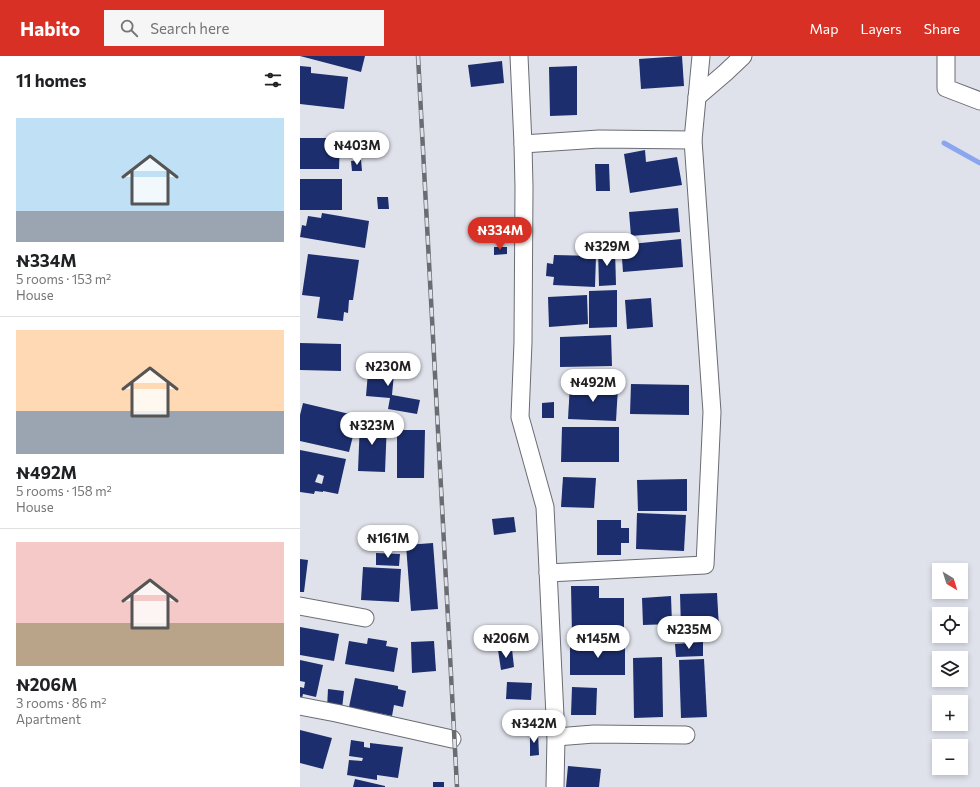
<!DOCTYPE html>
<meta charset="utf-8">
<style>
body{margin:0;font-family:Commissioner,sans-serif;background:#f6f6f6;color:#202124;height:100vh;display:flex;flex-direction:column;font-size:15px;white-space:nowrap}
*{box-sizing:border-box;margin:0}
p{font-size:13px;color:#757577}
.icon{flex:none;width:22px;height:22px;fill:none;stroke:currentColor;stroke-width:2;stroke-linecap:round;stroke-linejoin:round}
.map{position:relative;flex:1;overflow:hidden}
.sheet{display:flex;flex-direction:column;background:#fff;width:300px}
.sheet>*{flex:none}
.needle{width:26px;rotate:142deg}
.controls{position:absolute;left:632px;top:507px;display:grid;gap:8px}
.controls a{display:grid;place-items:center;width:36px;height:36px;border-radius:0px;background:#fff;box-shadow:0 2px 6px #0003;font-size:20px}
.price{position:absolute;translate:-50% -34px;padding:0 9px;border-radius:14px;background:#fff;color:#222;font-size:13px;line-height:26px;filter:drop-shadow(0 1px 2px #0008)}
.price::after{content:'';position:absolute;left:50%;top:24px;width:12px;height:9px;margin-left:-6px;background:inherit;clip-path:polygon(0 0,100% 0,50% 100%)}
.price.current{background:#d93025;color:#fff}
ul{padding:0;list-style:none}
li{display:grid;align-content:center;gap:8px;height:212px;padding:0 16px}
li+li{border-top:1px solid #e0e0e0}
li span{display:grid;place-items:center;height:124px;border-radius:0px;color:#555}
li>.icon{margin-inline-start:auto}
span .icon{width:72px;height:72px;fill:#fffc;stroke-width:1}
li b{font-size:17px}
h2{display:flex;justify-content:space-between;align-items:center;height:48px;padding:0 16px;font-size:17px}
header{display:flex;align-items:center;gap:24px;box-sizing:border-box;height:56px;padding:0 20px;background:#d93025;color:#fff}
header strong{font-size:19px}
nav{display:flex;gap:22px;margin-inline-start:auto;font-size:14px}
.search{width:280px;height:36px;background:#f6f6f6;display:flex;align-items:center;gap:10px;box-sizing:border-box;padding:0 14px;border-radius:0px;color:#757577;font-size:15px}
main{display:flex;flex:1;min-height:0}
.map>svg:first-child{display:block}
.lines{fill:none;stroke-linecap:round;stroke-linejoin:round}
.stream{stroke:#8aa6f0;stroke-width:5}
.building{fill:#1c2e6d;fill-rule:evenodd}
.minor-casing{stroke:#6a6d74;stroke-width:19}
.minor{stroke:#fff;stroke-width:17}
.rail-casing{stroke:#6a6c71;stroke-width:4.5}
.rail{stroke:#dfe2eb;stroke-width:3;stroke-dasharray:9;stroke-linecap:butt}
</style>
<header>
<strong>Habito</strong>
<div class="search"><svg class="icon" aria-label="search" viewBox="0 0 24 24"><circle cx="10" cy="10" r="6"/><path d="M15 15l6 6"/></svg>Search here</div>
<nav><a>Map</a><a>Layers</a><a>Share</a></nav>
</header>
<main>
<section class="sheet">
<h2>11 homes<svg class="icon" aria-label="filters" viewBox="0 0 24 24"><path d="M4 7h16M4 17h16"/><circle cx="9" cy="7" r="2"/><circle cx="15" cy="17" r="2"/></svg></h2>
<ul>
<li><span style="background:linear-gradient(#bfe0f5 75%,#9aa5b1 0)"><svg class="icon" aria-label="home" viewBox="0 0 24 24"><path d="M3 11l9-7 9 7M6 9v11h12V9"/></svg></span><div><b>₦334M</b><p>5 rooms · 153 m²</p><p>House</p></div></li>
<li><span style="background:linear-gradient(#ffd9b3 65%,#9aa5b1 0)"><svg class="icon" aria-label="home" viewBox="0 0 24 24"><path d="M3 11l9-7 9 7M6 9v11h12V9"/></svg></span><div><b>₦492M</b><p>5 rooms · 158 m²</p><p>House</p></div></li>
<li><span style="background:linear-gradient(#f6c9c9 65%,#b9a48a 0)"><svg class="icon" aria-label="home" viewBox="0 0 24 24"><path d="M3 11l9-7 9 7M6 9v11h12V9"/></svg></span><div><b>₦206M</b><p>3 rooms · 86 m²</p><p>Apartment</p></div></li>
</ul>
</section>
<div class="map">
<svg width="680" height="731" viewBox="0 0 680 731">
<rect width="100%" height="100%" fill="#dfe2eb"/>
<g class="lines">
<path class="stream" d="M644,87L680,107"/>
</g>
<g class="building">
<path d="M0,0H65L61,16Z"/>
<path d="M382,0L384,30L341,33L339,3Z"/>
<path d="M202,5L204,27L171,31L168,9Z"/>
<path d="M0,10L11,11V17L48,21L44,53L0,48Z"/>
<path d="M277,10V59L250,60L249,11Z"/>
<path d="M0,82H40L39,113H0Z"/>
<path d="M345,94L346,106L377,101L382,129L330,137L324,98Z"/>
<path d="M61,104L62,115H52L51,105Z"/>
<path d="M295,108H309L310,135H296Z"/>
<rect x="0" y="123" width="42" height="31"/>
<path d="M77,141H88L89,153H78Z"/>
<path d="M378,152L380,176L331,180L329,156Z"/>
<path d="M22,157L69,165L65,192L0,181L2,169L6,170L8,160L21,162Z"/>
<path d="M381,183L383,211L323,216L321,189Z"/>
<path d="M194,191H207V198L194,199Z"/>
<path d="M298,193H315L316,229L299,230Z"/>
<path d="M8,198L59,204L53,244H49L48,257L44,256L43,265L17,262L20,241L2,239Z"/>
<path d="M254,199L296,200L295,231L253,229L254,221L246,220L247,207L253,208Z"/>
<path d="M317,234V271L289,272V235Z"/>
<path d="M287,239L288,268L249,271L248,241Z"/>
<path d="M351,242L353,271L327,273L325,244Z"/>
<path d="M311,279L312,310L260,311V281Z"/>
<path d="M0,287L41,288V315L0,314Z"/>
<path d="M69,304L95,306L92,339L120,344L117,358L88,353L90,342L66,340Z"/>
<path d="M270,328L318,331L316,365L268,363Z"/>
<path d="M331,328L389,329V359L330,358Z"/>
<path d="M254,346V362H242V347Z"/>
<path d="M3,347L58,360L49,396L0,385V359Z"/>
<path d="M60,365L87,366L85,416L58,415Z"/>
<path d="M262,371H319V406H261Z"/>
<path d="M97,374H125L124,422H97Z"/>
<path d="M0,394L46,403L38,438L23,435V436L15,435L14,438L0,436ZM18,418L24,420L22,428L15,426Z"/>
<path d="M263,421L296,422L294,452L261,451Z"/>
<path d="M387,423V455H338L337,424Z"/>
<path d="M337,457L386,459L384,495L336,493Z"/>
<path d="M214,461L216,476L194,479L192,463Z"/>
<path d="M297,464H321V472H329V487H321V499H297Z"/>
<path d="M133,487L138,553L111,555L106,489Z"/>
<path d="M76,497L100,498L99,510L76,509Z"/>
<path d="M0,503L8,504L4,536H0Z"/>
<path d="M63,511L101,513L99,546L61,544Z"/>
<path d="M271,530H299V542H324V579L272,580Z"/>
<path d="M417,537L419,572L381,573L380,538Z"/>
<path d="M371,540L372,568L343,569L342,542Z"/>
<path d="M0,571L39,578L34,605L0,599Z"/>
<path d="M68,582L87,585L86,590L98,592L94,616L45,608L49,585L67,588Z"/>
<path d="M134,585L136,615L112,617L111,586Z"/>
<path d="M403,586V600L376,601L375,588Z"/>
<path d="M325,587V619H270V588Z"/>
<path d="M212,593L214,611L201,614L198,594Z"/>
<path d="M362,601L363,661L334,662L333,602Z"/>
<path d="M404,603L407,661L381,662L379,604Z"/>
<path d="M0,604L23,609L16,641L3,638L1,646H0V631L4,632L5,626L0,625Z"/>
<path d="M55,622L98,630V633L106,635L103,651L94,649L92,660L49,651Z"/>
<path d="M207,626L232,627L231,644L206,643Z"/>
<path d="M272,631L297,632L296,659H271Z"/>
<path d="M28,633L44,635L42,653L27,652Z"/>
<path d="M0,674L32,682L23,713L0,707Z"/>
<path d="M230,677H238L239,699L230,700Z"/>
<path d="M51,684L64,686V691L70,692V687L103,691L98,722L77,719V724L47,719L49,704L62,705L63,702L49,700Z"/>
<path d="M268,710L301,713L299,731H266Z"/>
<path d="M55,723L85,730V731H53Z"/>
<rect x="133" y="726" width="11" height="5"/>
</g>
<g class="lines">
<defs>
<g id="minor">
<path d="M219,0L223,88L224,131L223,286L220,361L245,451L256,681L255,731"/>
<path d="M646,0V32L680,45"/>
<path d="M397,41L425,17L443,0"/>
<path d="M223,88L299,83L393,84"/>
<path d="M248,517L405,509L412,356L393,84L401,0"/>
<path d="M0,550L65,562"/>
<path d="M0,650L36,657L152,683"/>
<path d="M256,681L294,678L386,679"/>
</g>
</defs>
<use href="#minor" class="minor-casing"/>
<use href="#minor" class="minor"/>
<defs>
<path id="rail" d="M118,0L157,731"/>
</defs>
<use href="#rail" class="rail-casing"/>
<use href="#rail" class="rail"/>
</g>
</svg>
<div class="controls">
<a><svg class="needle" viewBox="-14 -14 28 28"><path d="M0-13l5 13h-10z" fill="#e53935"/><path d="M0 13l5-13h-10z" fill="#757577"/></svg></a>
<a><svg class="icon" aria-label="locate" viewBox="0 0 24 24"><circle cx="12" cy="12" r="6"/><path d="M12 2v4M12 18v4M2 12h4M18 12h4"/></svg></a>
<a><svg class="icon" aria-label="layers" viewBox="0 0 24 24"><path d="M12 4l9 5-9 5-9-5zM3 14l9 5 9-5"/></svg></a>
<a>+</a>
<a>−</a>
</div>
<b class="price" style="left:57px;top:110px">₦403M</b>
<b class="price current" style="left:200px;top:195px">₦334M</b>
<b class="price" style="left:307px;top:211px">₦329M</b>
<b class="price" style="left:88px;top:331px">₦230M</b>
<b class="price" style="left:293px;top:347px">₦492M</b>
<b class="price" style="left:72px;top:390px">₦323M</b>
<b class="price" style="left:88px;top:503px">₦161M</b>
<b class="price" style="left:389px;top:594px">₦235M</b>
<b class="price" style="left:206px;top:603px">₦206M</b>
<b class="price" style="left:298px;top:603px">₦145M</b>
<b class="price" style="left:234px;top:688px">₦342M</b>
</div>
</main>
